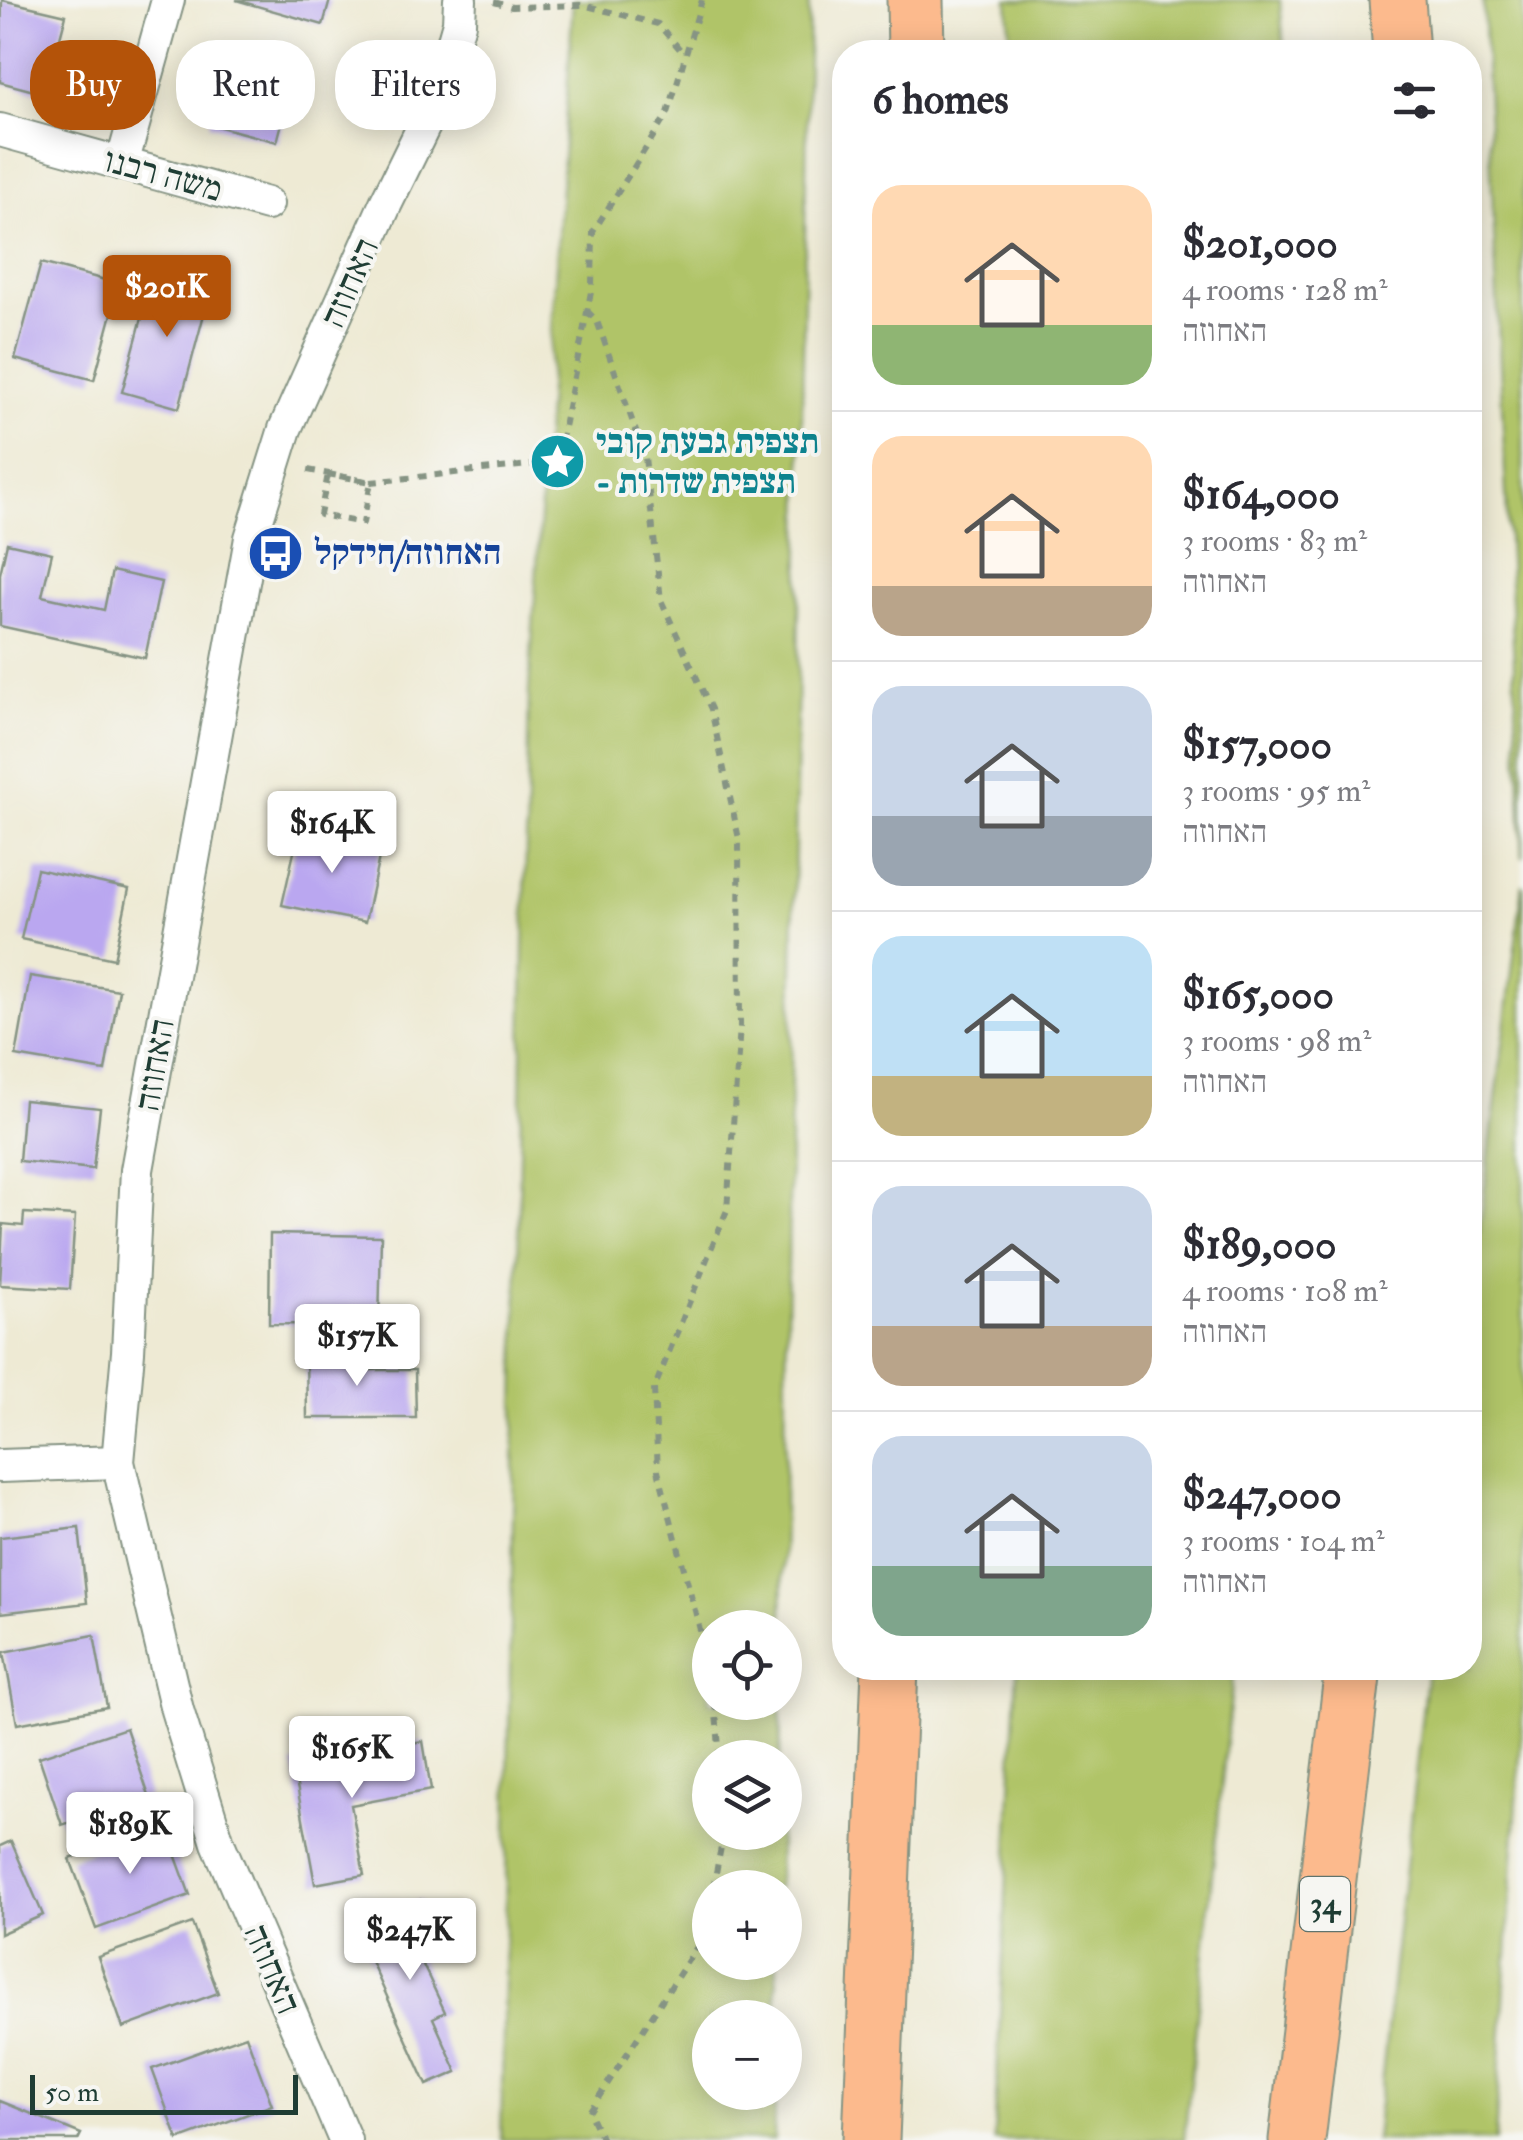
<!DOCTYPE html>
<meta charset="utf-8">
<style>
body{margin:0;font-family:"IM FELL Double Pica","Frank Ruhl Libre",serif;background:#f7f7f7;color:#2b2b33;height:100vh;display:flex;flex-direction:column;font-size:38px;white-space:nowrap}
*{box-sizing:border-box;margin:0}
p{font-size:32px;color:#7c7c81}
.icon{flex:none;width:55px;height:55px;fill:none;stroke:currentColor;stroke-width:2;stroke-linecap:round;stroke-linejoin:round}
.map{position:relative;flex:1;overflow:hidden}
.panel{position:absolute;left:832px;top:40px;width:650px;height:1640px;display:flex;flex-direction:column;background:#fff;border-radius:40px;box-shadow:0 5px 25px #0003}
.panel>*{flex:none}
.hud{position:absolute;left:30px;top:40px;width:652px;height:90px;display:flex;gap:20px}
.buttons{position:absolute;left:692px;top:1610px;display:grid;gap:20px}
.buttons a{display:grid;place-items:center;width:110px;height:110px;border-radius:50%;background:#fff;box-shadow:0 5px 25px #0003;font-size:50px}
.scale{position:absolute;left:30px;bottom:25px;width:268px;box-sizing:border-box;padding-left:10px;border:5px solid #1f3d34;border-top:0;font-size:28px;line-height:35px;white-space:nowrap;color:#1f3d34;-webkit-text-stroke:8px #f6f6f2;paint-order:stroke}
.price{position:absolute;translate:-50% -85px;padding:0 22px;border-radius:10px;background:#fff;color:#222;font-size:32px;line-height:65px;filter:drop-shadow(0 2px 5px #0008)}
.price::after{content:'';position:absolute;left:50%;top:60px;width:30px;height:22px;margin-left:-15px;background:inherit;clip-path:polygon(0 0,100% 0,50% 100%)}
.price.current{background:#b45309;color:#fff}
ul{padding:0;list-style:none}
li{display:flex;align-items:center;gap:30px;height:250px;padding:0 40px}
li+li{border-top:2px solid #e1e1e2}
li span{display:grid;place-items:center;flex:none;width:280px;height:200px;border-radius:30px;color:#555}
li>.icon{margin-inline-start:auto}
span .icon{width:120px;height:120px;fill:#fffc;stroke-width:1}
li b{font-size:42px}
h2{display:flex;justify-content:space-between;align-items:center;height:120px;padding:0 40px;font-size:42px}
.tag{padding:0 35px;border-radius:40px;background:#fff;box-shadow:0 5px 25px #0003;font-size:35px;line-height:90px}
.tag.current{background:#b45309;color:#fff}
.map>svg:first-child{display:block}
.green{fill:#b0c468;stroke:#68804e;stroke-width:2.5}
.building{fill:#baa7f0}
.lines{fill:none;stroke-linecap:round;stroke-linejoin:round}
.minor-casing{stroke:#869484;stroke-width:36}
.trunk-casing{stroke:#869484;stroke-width:59}
.path{stroke:#869484;stroke-width:6;stroke-dasharray:8 8;stroke-linecap:butt}
.minor{stroke:#fff;stroke-width:32}
.trunk{stroke:#fcba8d;stroke-width:55}
.labels{text-anchor:middle;dominant-baseline:central;stroke-width:8;stroke-linejoin:round;paint-order:stroke}
.shield{fill:#f6f6f2;stroke:#60746d;stroke-width:2.5}
.shield-label{font-size:32px;font-weight:bold;fill:#1f3d34}
.street-label{font-size:35px;fill:#1f3d34;stroke:#f6f6f2}
.culture-label{font-size:35px;font-weight:bold;fill:#0d838f;stroke:#f6f6f2;text-anchor:start}
.transit-label{font-size:35px;font-weight:bold;fill:#164399;stroke:#f6f6f2;text-anchor:start}
</style>
<div class="map">
<svg width="1523" height="2140" viewBox="0 0 1523 2140">
<rect width="100%" height="100%" fill="#f6f6f2"/>
<filter id="ink" filterUnits="userSpaceOnUse"><feTurbulence type="fractalNoise" baseFrequency=".01" numOctaves="2"/><feDisplacementMap in="SourceGraphic" scale="20" xChannelSelector="R" yChannelSelector="G"/><feConvolveMatrix kernelMatrix="1 2 1 2 8 2 1 2 1" color-interpolation-filters="sRGB"/></filter>
<filter id="wash" filterUnits="userSpaceOnUse"><feTurbulence type="fractalNoise" baseFrequency=".0048" numOctaves="4" result="noise"/><feDisplacementMap in="SourceGraphic" scale="40" xChannelSelector="R" yChannelSelector="G"/><feGaussianBlur stdDeviation="2.25" result="paint"/><feColorMatrix in="noise" values="0 0 0 0 0 0 0 0 0 0 0 0 0 0 0 0 0 1.4 0 .05"/><feComposite in="paint" operator="in"/></filter>
<g filter="url(#wash)">
<rect width="100%" height="100%" fill="#eeead4"/>
<g class="green">
<path d="M573,0H809L782,1627L710,1628V1702L781,1703L780,1757L710,1758V1832L779,1833L778,1887L710,1888V1962L777,1963L776,2017L710,2018V2092L775,2093L774,2140H501L529,690Z"/>
<path d="M1008,0H1280L1284,52H1011Z"/>
<path d="M1483,0H1523V858Z"/>
<path d="M1523,884V1706L1495,2140H1375L1427,1668H1470V1306Z"/>
<path d="M1017,1668H1234L1184,2140H994Z"/>
</g>
<g id="blocks">
<g class="building">
<path d="M2,0L66,15L45,94L0,82Z"/>
<path d="M236,0H330L323,25Z"/>
<path d="M230,45L298,63L277,142L209,124Z"/>
<path d="M41,263L120,284L94,380L15,359Z"/>
<path d="M154,273L211,288L179,408L122,392Z"/>
<path d="M7,543L52,553L42,596L104,610L112,571L161,582L145,658L0,626V574Z"/>
<path d="M299,830L381,848L365,922L282,905Z"/>
<path d="M37,869L129,889L114,959L21,939Z"/>
<path d="M30,976L119,990L105,1071L16,1056Z"/>
<path d="M24,1100L100,1108L93,1169L19,1161Z"/>
<path d="M24,1213L75,1216L70,1289L0,1285L3,1224L23,1226Z"/>
<path d="M270,1234L381,1236L379,1325L269,1324Z"/>
<path d="M306,1351H350V1370H415L416,1418H307Z"/>
<path d="M79,1528L87,1603L0,1613V1537Z"/>
<path d="M94,1635L107,1707L17,1724L4,1652Z"/>
<path d="M126,1728L149,1796L62,1825L39,1757Z"/>
<path d="M423,1741L431,1790L351,1805L364,1875L315,1884L293,1764Z"/>
<path d="M164,1824L190,1895L96,1929L70,1859Z"/>
<path d="M11,1841L43,1915L0,1934V1846Z"/>
<path d="M420,1900L440,1944L418,1954L445,2012L433,2018L457,2072L427,2085L356,1928Z"/>
<path d="M192,1923L218,1993L123,2028L98,1957Z"/>
<path d="M246,2035L272,2105L178,2140L152,2069Z"/>
<path d="M0,2101L81,2134L78,2140H0Z"/>
</g>
</g>
</g>
<g filter="url(#ink)">
<use href="#blocks" fill-opacity="0" stroke="#869484" stroke-width="2.5"/>
<g class="lines">
<defs>
<g id="minor">
<path d="M0,130L267,204"/>
<path d="M122,164L168,0"/>
<path d="M0,1466L118,1462"/>
<path d="M345,2140L218,1843L177,1710L118,1462L128,1352L137,1170L251,538L285,429L386,203L437,99L459,23L460,0"/>
</g>
<g id="trunk">
<path d="M915,0L916,52"/>
<path d="M1397,0L1401,52"/>
<path d="M871,2140L890,1668"/>
<path d="M1297,2140L1353,1668"/>
</g>
</defs>
<use href="#minor" class="minor-casing"/>
<use href="#trunk" class="trunk-casing"/>
<g class="path">
<path d="M494,2L512,7L583,5L658,24L684,54"/>
<path d="M587,311L597,321L645,457L661,600L711,709L739,839L740,1026L727,1210L654,1389L658,1470L710,1668"/>
<path d="M308,470L371,482L557,462L592,287L593,232L668,113L702,0"/>
<path d="M328,474L371,482L363,523L320,515Z"/>
<path d="M715,1702L720,1758"/>
<path d="M713,1888L724,1832"/>
<path d="M602,2140L589,2112L704,1936L710,1905"/>
</g>
<use href="#minor" class="minor"/>
<use href="#trunk" class="trunk"/>
</g>
</g>
<defs>
<symbol id="sight-disc" viewBox="-11 -11 22 22"><circle r="9.5" fill="#0f9aa8" stroke="#f6f6f2"/><path d="M0-6L1.8-2.2L6-1.7L2.9 1.2L3.7 5.4L0 3.3L-3.7 5.4L-2.9 1.2L-6-1.7L-1.8-2.2Z" fill="#fff"/></symbol>
<symbol id="bus-disc" viewBox="-11 -11 22 22"><circle r="9.5" fill="#1a4fb4" stroke="#f6f6f2"/><path d="M-5-6H5V4H4V6H2V4H-2V6H-4V4H-5ZM-3.5-4V0h7V-4ZM-3.5 1.2v1.5H-2V1.2ZM2 1.2v1.5H3.5V1.2Z" fill="#fff"/></symbol>
</defs>
<g fill-rule="evenodd">
<use href="#sight-disc" x="526" y="430" width="63" height="63"/>
<use href="#bus-disc" x="244" y="522" width="63" height="63"/>
</g>
<g class="labels">
<rect class="shield" x="1300" y="1877" width="50" height="54" rx="8"/>
<g class="shield-label">
<text x="1325" y="1904">34</text>
</g>
<g class="street-label">
<text transform="translate(163 175) rotate(15)">משה רבנו</text>
<text transform="translate(350 283) rotate(-66)">האחוזה</text>
<text transform="translate(155 1065) rotate(-80)">האחוזה</text>
<text transform="translate(272 1969) rotate(67)">האחוזה</text>
</g>
<g class="culture-label">
<text x="596" y="442">תצפית גבעת קובי<tspan x="596" dy="40">- תצפית שדרות</tspan></text>
</g>
<g class="transit-label">
<text x="314" y="553">האחוזה/חידקל</text>
</g>
</g>
</svg>
<div class="buttons">
<a><svg class="icon" aria-label="locate" viewBox="0 0 24 24"><circle cx="12" cy="12" r="6"/><path d="M12 2v4M12 18v4M2 12h4M18 12h4"/></svg></a>
<a><svg class="icon" aria-label="layers" viewBox="0 0 24 24"><path d="M12 4l9 5-9 5-9-5zM3 14l9 5 9-5"/></svg></a>
<a>+</a>
<a>−</a>
</div>
<div class="scale">50 m</div>
<b class="price current" style="left:167px;top:340px">$201K</b>
<b class="price" style="left:332px;top:876px">$164K</b>
<b class="price" style="left:357px;top:1389px">$157K</b>
<b class="price" style="left:352px;top:1801px">$165K</b>
<b class="price" style="left:130px;top:1877px">$189K</b>
<b class="price" style="left:410px;top:1983px">$247K</b>
<div class="hud">
<a class="tag current">Buy</a>
<a class="tag">Rent</a>
<a class="tag">Filters</a>
</div>
<section class="panel">
<h2>6 homes<svg class="icon" aria-label="filters" viewBox="0 0 24 24"><path d="M4 7h16M4 17h16"/><circle cx="9" cy="7" r="2"/><circle cx="15" cy="17" r="2"/></svg></h2>
<ul>
<li><span style="background:linear-gradient(#ffd9b3 70%,#8fb573 0)"><svg class="icon" aria-label="home" viewBox="0 0 24 24"><path d="M3 11l9-7 9 7M6 9v11h12V9"/></svg></span><div><b>$201,000</b><p>4 rooms · 128 m²</p><p>האחוזה</p></div></li>
<li><span style="background:linear-gradient(#ffd9b3 75%,#b9a48a 0)"><svg class="icon" aria-label="home" viewBox="0 0 24 24"><path d="M3 11l9-7 9 7M6 9v11h12V9"/></svg></span><div><b>$164,000</b><p>3 rooms · 83 m²</p><p>האחוזה</p></div></li>
<li><span style="background:linear-gradient(#c9d6e8 65%,#9aa5b1 0)"><svg class="icon" aria-label="home" viewBox="0 0 24 24"><path d="M3 11l9-7 9 7M6 9v11h12V9"/></svg></span><div><b>$157,000</b><p>3 rooms · 95 m²</p><p>האחוזה</p></div></li>
<li><span style="background:linear-gradient(#bfe0f5 70%,#c2b280 0)"><svg class="icon" aria-label="home" viewBox="0 0 24 24"><path d="M3 11l9-7 9 7M6 9v11h12V9"/></svg></span><div><b>$165,000</b><p>3 rooms · 98 m²</p><p>האחוזה</p></div></li>
<li><span style="background:linear-gradient(#c9d6e8 70%,#b9a48a 0)"><svg class="icon" aria-label="home" viewBox="0 0 24 24"><path d="M3 11l9-7 9 7M6 9v11h12V9"/></svg></span><div><b>$189,000</b><p>4 rooms · 108 m²</p><p>האחוזה</p></div></li>
<li><span style="background:linear-gradient(#c9d6e8 65%,#7fa58c 0)"><svg class="icon" aria-label="home" viewBox="0 0 24 24"><path d="M3 11l9-7 9 7M6 9v11h12V9"/></svg></span><div><b>$247,000</b><p>3 rooms · 104 m²</p><p>האחוזה</p></div></li>
</ul>
</section>
</div>
